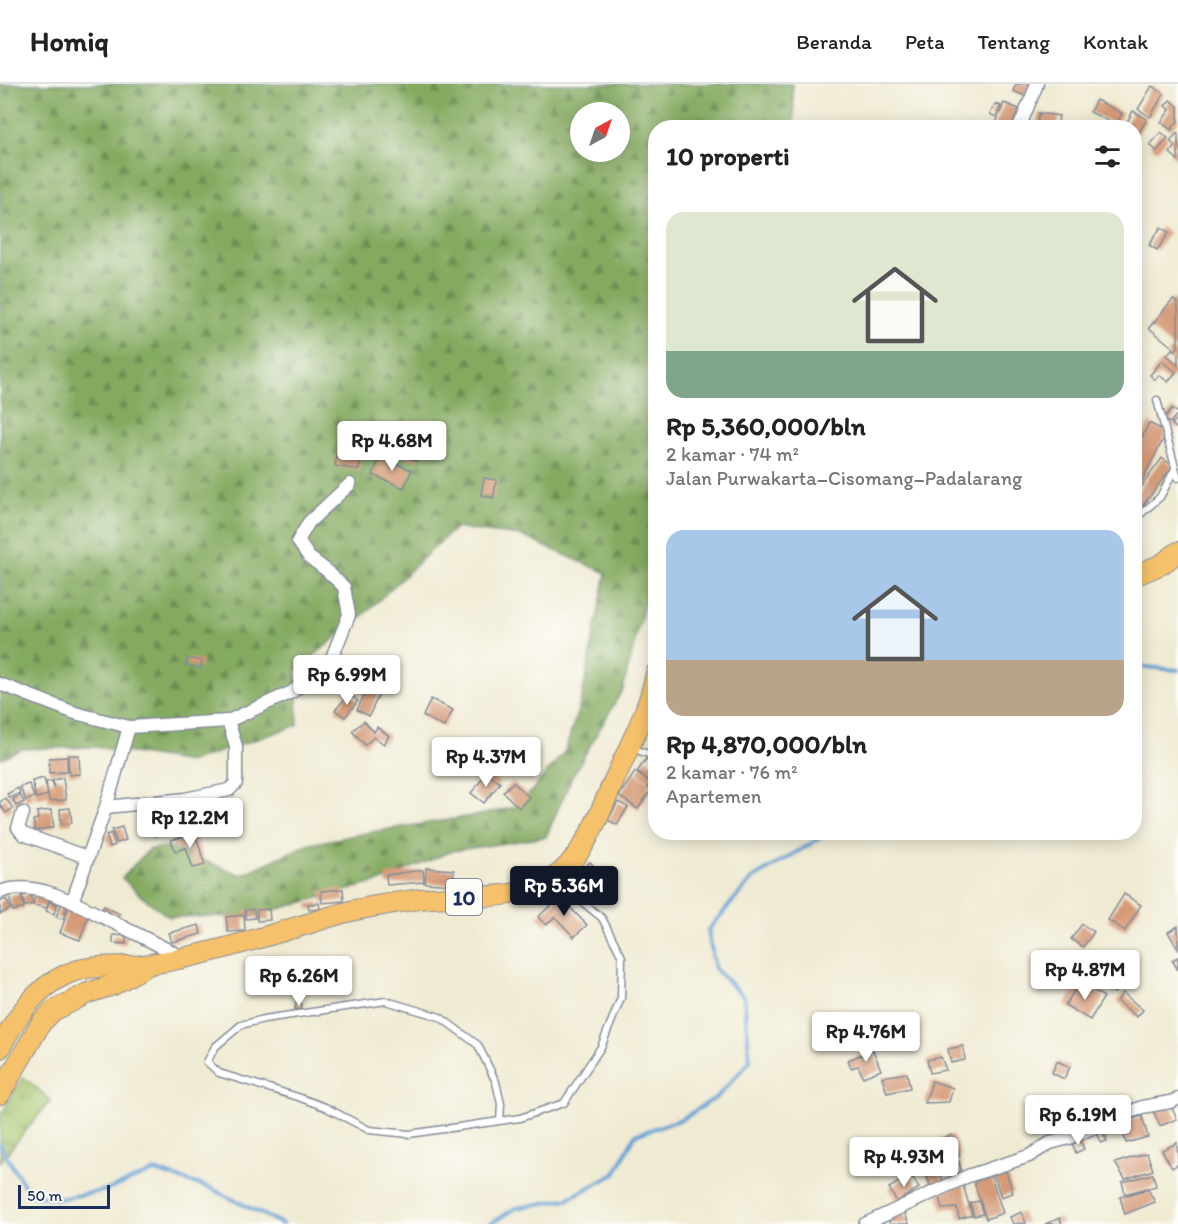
<!DOCTYPE html>
<html lang="id">
<meta charset="utf-8">
<style>
body{margin:0;font-family:Itim,sans-serif;background:#f2f2f2;color:#222;height:100vh;display:flex;flex-direction:column;font-size:22px;white-space:nowrap}
*{box-sizing:border-box;margin:0}
p{font-size:20px;color:#767676}
.icon{flex:none;width:33px;height:33px;fill:none;stroke:currentColor;stroke-width:2;stroke-linecap:round;stroke-linejoin:round}
.map{position:relative;flex:1;overflow:hidden}
.side{position:absolute;left:648px;top:36px;width:494px;height:720px;display:flex;flex-direction:column;background:#fff;border-radius:24px;box-shadow:0 3px 15px #0003}
.side>*{flex:none}
.needle{width:39px;rotate:40deg}
.controls{position:absolute;left:570px;top:18px;display:grid;gap:12px}
.controls a{display:grid;place-items:center;width:60px;height:60px;border-radius:50%;background:#fff;box-shadow:0 3px 15px #0003;font-size:30px}
.scale{position:absolute;left:18px;bottom:15px;width:92px;box-sizing:border-box;padding-left:6px;border:3px solid #1b2f5e;border-top:0;font-size:16px;line-height:21px;white-space:nowrap;color:#1b2f5e;-webkit-text-stroke:4px #fdfcf7;paint-order:stroke}
.price{position:absolute;translate:-50% -51px;padding:0 14px;border-radius:6px;background:#fff;color:#222;font-size:20px;line-height:39px;filter:drop-shadow(0 2px 3px #0008)}
.price::after{content:'';position:absolute;left:50%;top:36px;width:18px;height:14px;margin-left:-9px;background:inherit;clip-path:polygon(0 0,100% 0,50% 100%)}
.price.on{background:#111827;color:#fff}
ul{padding:0;list-style:none}
li{display:grid;align-content:center;gap:12px;height:318px;padding:0 18px}
li span{display:grid;place-items:center;height:186px;border-radius:18px;color:#555}
li>.icon{margin-inline-start:auto}
span .icon{width:108px;height:108px;fill:#fffc;stroke-width:1}
li b{font-size:26px}
h2{display:flex;justify-content:space-between;align-items:center;height:72px;padding:0 18px;font-size:26px}
header{display:flex;align-items:center;gap:36px;box-sizing:border-box;height:84px;padding:0 30px;background:#fff;border-bottom:2px solid #e0e0e0}
header strong{font-size:28px}
nav{display:flex;gap:33px;margin-inline-start:auto;font-size:21px}
.map>svg:first-child{display:block}
.grass{fill:url(#grass-tufts);stroke:#607a66;stroke-width:1.5}
.forest{fill:url(#forest-firs);stroke:#506c5f;stroke-width:1.5;fill-rule:evenodd}
.lines{fill:none;stroke-linecap:round;stroke-linejoin:round}
.stream{stroke:#629fd3;stroke-width:4}
.building{fill:#d59a77}
.service-casing{stroke:#858c98;stroke-width:9}
.minor-casing{stroke:#858c98;stroke-width:15}
.trunk-casing{stroke:#858c98;stroke-width:22}
.service{stroke:#fff;stroke-width:6}
.minor{stroke:#fff;stroke-width:12}
.trunk{stroke:#f5c16b;stroke-width:20}
.labels{text-anchor:middle;dominant-baseline:central;stroke-width:5;stroke-linejoin:round;paint-order:stroke}
.shield{fill:#fdfcf7;stroke:#5f6c8c;stroke-width:1.5}
.shield-label{font-size:21px;font-weight:bold;fill:#1b2f5e}
</style>
<header>
<strong>Homiq</strong>
<nav><a>Beranda</a><a>Peta</a><a>Tentang</a><a>Kontak</a></nav>
</header>
<div class="map">
<svg width="1178" height="1140" viewBox="0 0 1178 1140">
<defs>
<pattern id="grass-tufts" width="24" height="20" patternUnits="userSpaceOnUse" patternTransform="scale(1.5)"><rect width="24" height="20" fill="#a6c56d"/><path d="M3 7l-1-3M5 7V3M7 7l1-3M15 17l-1-3M17 17v-4M19 17l1-3" fill="none" stroke="#86a05d"/></pattern>
<pattern id="forest-firs" width="22" height="20" patternUnits="userSpaceOnUse" patternTransform="scale(1.5)"><rect width="22" height="20" fill="#84aa60"/><path d="M5 1l3.5 6h-7zM16 11l3.5 6h-7z" fill="#6b8b52"/></pattern>
</defs>
<rect width="100%" height="100%" fill="#fdfcf7"/>
<filter id="ink" filterUnits="userSpaceOnUse"><feTurbulence type="fractalNoise" baseFrequency=".0167" numOctaves="2"/><feDisplacementMap in="SourceGraphic" scale="12" xChannelSelector="R" yChannelSelector="G"/><feConvolveMatrix kernelMatrix="1 2 1 2 8 2 1 2 1" color-interpolation-filters="sRGB"/></filter>
<filter id="wash" filterUnits="userSpaceOnUse"><feTurbulence type="fractalNoise" baseFrequency=".008" numOctaves="4" result="noise"/><feDisplacementMap in="SourceGraphic" scale="24" xChannelSelector="R" yChannelSelector="G"/><feGaussianBlur stdDeviation="1.35" result="paint"/><feColorMatrix in="noise" values="0 0 0 0 0 0 0 0 0 0 0 0 0 0 0 0 0 1.4 0 .05"/><feComposite in="paint" operator="in"/></filter>
<g filter="url(#wash)">
<rect width="100%" height="100%" fill="#efead1"/>
<path class="grass" d="M23,993L51,1016L0,1078V1032Z"/>
<path class="forest" d="M0,0H792L795,43L656,44L655,486L651,493L623,605L573,691L546,753L452,767L378,798L252,832L169,833L141,812L122,794L149,765L170,763L241,791L306,761L371,748L479,731L519,722L565,667L582,613L606,489L522,452L455,444L357,537L296,586L298,641L190,678L95,663L22,665L0,675ZM580,28H620V68H580Z"/>
<g class="lines">
<g class="stream">
<path d="M1134,582L1178,586"/>
<path d="M0,1061L29,1110L58,1115L107,1106L155,1087L210,1104L282,1140"/>
<path d="M490,1140L516,1124L567,1115L615,1090L635,1051L682,1035L717,1013L750,977L744,913L715,885L708,846L752,795L830,748"/>
</g>
</g>
<g id="blocks">
<g class="building">
<path d="M1016,0H1030L1025,12L1013,7Z"/>
<path d="M1152,2L1164,10L1150,33L1138,25Z"/>
<path d="M1096,16L1122,29L1116,41L1090,28Z"/>
<path d="M1170,16L1178,22V37L1171,46L1161,38L1170,26L1165,22Z"/>
<path d="M1004,19L1019,25L1011,44H994Z"/>
<path d="M995,20L1001,22L996,33L990,30Z"/>
<path d="M1133,27L1147,35L1138,50L1134,48V44L1125,42Z"/>
<path d="M1039,29L1059,32L1057,44H1036Z"/>
<path d="M1161,48L1168,54L1157,67L1150,61Z"/>
<path d="M1177,49L1178,50V76L1170,69L1175,62L1170,57Z"/>
<path d="M1161,143L1169,149L1157,166L1149,161Z"/>
<path d="M1173,215L1178,219V263L1176,266L1149,244Z"/>
<path d="M1172,265L1178,270V281L1167,271Z"/>
<path d="M1162,277L1176,288L1168,298L1159,291L1155,296L1150,291Z"/>
<path d="M1172,324L1178,329L1170,339L1164,335Z"/>
<path d="M1178,334V346L1172,340Z"/>
<path d="M1149,339L1167,348L1139,402L1134,399V369Z"/>
<path d="M407,356L422,361L416,377L401,371Z"/>
<path d="M337,366L362,370L359,386L335,382Z"/>
<path d="M380,373L412,386L404,404L373,391Z"/>
<path d="M1162,374L1173,382L1134,433V404L1138,407Z"/>
<path d="M484,394L497,396L493,414L481,411Z"/>
<path d="M188,574L202,577L201,584L186,581Z"/>
<path d="M367,605L379,610L369,632L357,626Z"/>
<path d="M349,610L358,617L345,633L335,626Z"/>
<path d="M431,615L453,626L444,643L423,632Z"/>
<path d="M364,637L374,648L377,643L389,652L384,660L374,653L365,661L352,647Z"/>
<path d="M68,671H79L80,690L69,691Z"/>
<path d="M67,673V688L49,689V674Z"/>
<path d="M646,675L656,682L654,700L637,688Z"/>
<path d="M635,688L651,699L648,703L651,706L638,725L619,712Z"/>
<path d="M487,689L500,699L484,719L471,709Z"/>
<path d="M44,694L48,711L36,714L32,697Z"/>
<path d="M63,694L66,716L49,717L46,698L52,697L54,704L53,696Z"/>
<path d="M513,698L529,713L519,724L503,708Z"/>
<path d="M29,700L34,713L26,717L20,703Z"/>
<path d="M18,704L20,709L10,714L7,710Z"/>
<path d="M20,711L24,718L16,722L13,715Z"/>
<path d="M5,714L13,724L6,729L0,721V718Z"/>
<path d="M618,718L628,723L617,741L608,736Z"/>
<path d="M70,724L72,739L61,740L60,725Z"/>
<path d="M51,726L54,743L35,747L33,736L38,735L37,728Z"/>
<path d="M162,741L163,750L155,752L154,742Z"/>
<path d="M122,743L126,756L117,759L112,746Z"/>
<path d="M111,749L115,761L110,763L106,751Z"/>
<path d="M195,749L205,781L193,784L186,764L175,767L171,756Z"/>
<path d="M590,778L606,795L597,804L591,797L583,805L578,800L587,792L581,786Z"/>
<path d="M426,784L454,786L453,801L425,799Z"/>
<path d="M423,786L424,798L387,801L386,791Z"/>
<path d="M343,805L344,817L322,819L321,807Z"/>
<path d="M20,809L24,824L13,827L9,812Z"/>
<path d="M30,810L33,820L25,822L22,812Z"/>
<path d="M1124,810L1141,821L1125,847L1108,836Z"/>
<path d="M35,812L49,815L47,824L33,821Z"/>
<path d="M560,813L587,841L574,853L555,833L546,841L538,833Z"/>
<path d="M6,815L11,825L0,830V818Z"/>
<path d="M49,818L57,820L54,830L46,827Z"/>
<path d="M62,819L68,821L63,835L56,833Z"/>
<path d="M319,819L320,825L309,826L308,820Z"/>
<path d="M104,822L120,830L117,835L101,827Z"/>
<path d="M69,823L89,830L80,856L60,849Z"/>
<path d="M254,825L255,834L246,835L245,826Z"/>
<path d="M269,825L270,836L257,837V826Z"/>
<path d="M244,831L245,847L228,848L226,833Z"/>
<path d="M1082,840L1094,848L1083,863L1071,855Z"/>
<path d="M199,841L201,850L172,858L169,849Z"/>
<path d="M1178,842V865L1168,848Z"/>
<path d="M113,851L126,852V860L113,859Z"/>
<path d="M1178,873V886L1172,876Z"/>
<path d="M1106,888L1121,897L1115,909L1099,900Z"/>
<path d="M1080,898L1104,913L1090,936L1065,921Z"/>
<path d="M1123,909L1143,926L1137,933L1117,917Z"/>
<path d="M296,919L302,920L301,927L295,925Z"/>
<path d="M963,962L965,976L951,979L948,965Z"/>
<path d="M873,966L881,986L863,993L858,982L851,984L848,976Z"/>
<path d="M941,973L946,986L930,989L927,976Z"/>
<path d="M1057,977L1070,983L1064,995L1052,989Z"/>
<path d="M907,989L910,1004L887,1009L882,993Z"/>
<path d="M932,997L953,1004L949,1018L925,1019Z"/>
<path d="M1170,1020L1177,1035L1160,1042L1153,1026Z"/>
<path d="M1142,1032L1148,1053L1126,1059L1120,1038Z"/>
<path d="M1102,1046L1107,1057L1101,1059L1097,1048Z"/>
<path d="M952,1051L960,1072L940,1079L932,1057Z"/>
<path d="M1080,1056L1084,1065L1076,1069L1072,1059Z"/>
<path d="M1177,1059L1178,1080L1172,1084L1162,1066Z"/>
<path d="M1147,1069L1153,1086L1125,1095L1115,1079Z"/>
<path d="M909,1076L915,1086L907,1091L901,1081Z"/>
<path d="M959,1078L963,1093L953,1096L949,1081Z"/>
<path d="M938,1081L943,1098L930,1102L925,1084Z"/>
<path d="M1006,1087L1013,1109L1001,1113L994,1091Z"/>
<path d="M1153,1090L1156,1102L1125,1110L1122,1098Z"/>
<path d="M911,1091L919,1104L897,1118L889,1104Z"/>
<path d="M991,1092L1003,1129L986,1135L974,1098Z"/>
<path d="M963,1101L972,1131L959,1135L957,1124L942,1125L938,1109Z"/>
<path d="M1148,1105L1155,1118L1125,1130L1120,1113Z"/>
<path d="M979,1117L983,1130L974,1132L970,1119Z"/>
<path d="M904,1127L909,1140H890L887,1134Z"/>
<path d="M1022,1128L1026,1139L1013,1140L1010,1133Z"/>
<path d="M1060,1134L1062,1140H1045Z"/>
</g>
</g>
</g>
<g filter="url(#ink)">
<use href="#blocks" fill-opacity="0" stroke="#858c98" stroke-width="1.5"/>
<g class="lines">
<defs>
<g id="service">
<path d="M1157,316L1178,394"/>
<path d="M1134,436L1160,413L1175,385"/>
<path d="M632,664L656,673"/>
<path d="M500,1037L501,1020L496,998L478,961L440,933L386,917L264,935L241,941L215,963L207,978L219,989L298,1013L325,1023L369,1046L409,1050L520,1034L564,1019L601,963L621,914L622,873L602,834L555,796"/>
</g>
<g id="minor">
<path d="M1019,44L1037,0"/>
<path d="M0,600L75,629L129,643L228,637L236,662V699L229,706L185,715L106,723"/>
<path d="M228,637L292,608L331,576L349,531L344,503L326,486L309,473L298,457L309,438L350,400"/>
<path d="M23,729L18,744L23,750L86,773"/>
<path d="M0,808C38,794 82,823 115,839C137,850 160,862 182,873"/>
<path d="M72,818L106,723L129,643"/>
<path d="M865,1140L968,1092L1029,1072L1050,1059L1069,1054L1142,1023L1170,1018L1178,1015"/>
</g>
<g id="trunk">
<path d="M1134,492L1162,480L1178,468"/>
<path d="M0,964C15,935 34,905 65,891C93,878 122,885 150,880C197,873 244,859 290,845C312,839 333,831 355,826C374,822 394,819 413,816C457,809 506,820 547,798C562,790 576,774 584,760C598,738 606,713 617,690C632,656 649,626 656,589"/>
<path d="M0,1010L41,939L53,927L88,909L113,901L146,882"/>
</g>
</defs>
<use href="#service" class="service-casing"/>
<use href="#minor" class="minor-casing"/>
<use href="#trunk" class="trunk-casing"/>
<use href="#service" class="service"/>
<use href="#minor" class="minor"/>
<use href="#trunk" class="trunk"/>
</g>
</g>
<g class="labels">
<rect class="shield" x="446" y="795" width="36" height="36" rx="4.5"/>
<g class="shield-label">
<text x="464" y="813">10</text>
</g>
</g>
</svg>
<div class="controls">
<a><svg class="needle" viewBox="-14 -14 28 28"><path d="M0-13l5 13h-10z" fill="#e53935"/><path d="M0 13l5-13h-10z" fill="#767676"/></svg></a>
</div>
<div class="scale">50 m</div>
<b class="price" style="left:392px;top:388px">Rp 4.68M</b>
<b class="price" style="left:347px;top:622px">Rp 6.99M</b>
<b class="price" style="left:486px;top:704px">Rp 4.37M</b>
<b class="price" style="left:190px;top:765px">Rp 12.2M</b>
<b class="price on" style="left:564px;top:833px">Rp 5.36M</b>
<b class="price" style="left:1085px;top:917px">Rp 4.87M</b>
<b class="price" style="left:299px;top:923px">Rp 6.26M</b>
<b class="price" style="left:866px;top:979px">Rp 4.76M</b>
<b class="price" style="left:1078px;top:1062px">Rp 6.19M</b>
<b class="price" style="left:904px;top:1104px">Rp 4.93M</b>
<section class="side">
<h2>10 properti<svg class="icon" aria-label="filters" viewBox="0 0 24 24"><path d="M4 7h16M4 17h16"/><circle cx="9" cy="7" r="2"/><circle cx="15" cy="17" r="2"/></svg></h2>
<ul>
<li><span style="background:linear-gradient(#dfe7d0 75%,#7fa58c 0)"><svg class="icon" aria-label="home" viewBox="0 0 24 24"><path d="M3 11l9-7 9 7M6 9v11h12V9"/></svg></span><div><b>Rp 5,360,000/bln</b><p>2 kamar · 74 m²</p><p>Jalan Purwakarta–Cisomang–Padalarang</p></div></li>
<li><span style="background:linear-gradient(#a9c7e8 70%,#b9a48a 0)"><svg class="icon" aria-label="home" viewBox="0 0 24 24"><path d="M3 11l9-7 9 7M6 9v11h12V9"/></svg></span><div><b>Rp 4,870,000/bln</b><p>2 kamar · 76 m²</p><p>Apartemen</p></div></li>
</ul>
</section>
</div>
